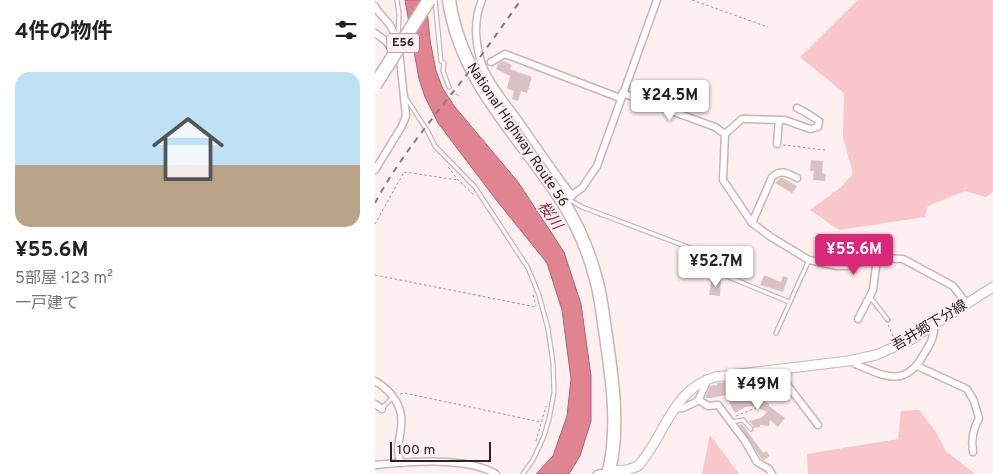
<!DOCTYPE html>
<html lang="ja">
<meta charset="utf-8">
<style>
body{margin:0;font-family:Overpass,"Noto Sans JP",sans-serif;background:#f6f6f6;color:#222;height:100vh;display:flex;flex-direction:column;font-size:19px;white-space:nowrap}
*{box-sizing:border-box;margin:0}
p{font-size:16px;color:#767676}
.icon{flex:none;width:28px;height:28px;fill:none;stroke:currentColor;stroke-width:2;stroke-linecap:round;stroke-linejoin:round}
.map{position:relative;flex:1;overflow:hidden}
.side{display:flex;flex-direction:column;background:#fff;width:375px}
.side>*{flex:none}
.scale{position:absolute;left:15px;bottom:12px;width:101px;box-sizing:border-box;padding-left:5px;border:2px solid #2d2425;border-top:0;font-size:14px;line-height:18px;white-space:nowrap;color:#2d2425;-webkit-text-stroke:4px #feeff0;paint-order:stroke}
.price{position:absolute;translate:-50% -42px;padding:0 11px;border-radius:5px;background:#fff;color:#222;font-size:16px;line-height:32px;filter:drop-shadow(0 1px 2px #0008)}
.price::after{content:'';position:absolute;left:50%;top:30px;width:15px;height:11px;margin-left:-8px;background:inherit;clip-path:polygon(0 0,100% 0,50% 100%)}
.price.active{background:#db2777;color:#fff}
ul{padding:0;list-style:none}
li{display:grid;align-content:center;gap:10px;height:265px;padding:0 15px}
li span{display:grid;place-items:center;height:155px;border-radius:15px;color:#555}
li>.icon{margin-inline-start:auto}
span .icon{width:90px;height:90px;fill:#fffc;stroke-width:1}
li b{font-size:21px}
h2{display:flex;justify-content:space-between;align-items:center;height:60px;padding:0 15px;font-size:21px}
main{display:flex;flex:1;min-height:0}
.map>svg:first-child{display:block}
.green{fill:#f9c6cb}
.water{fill:#e08491;stroke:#aa6771}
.building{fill:#dac2c4}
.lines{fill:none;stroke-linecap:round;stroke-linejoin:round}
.lane-casing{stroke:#cbb4b6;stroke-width:5.5}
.street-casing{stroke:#cbb4b6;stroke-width:9}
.secondary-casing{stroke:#cbb4b6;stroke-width:11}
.highway-casing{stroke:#cbb4b6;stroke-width:15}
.path{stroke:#9e9293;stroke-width:1;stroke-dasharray:2.5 2.5;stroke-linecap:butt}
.lane{stroke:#fff;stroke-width:3}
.street{stroke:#fff;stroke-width:6}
.secondary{stroke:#fff;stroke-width:9}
.highway{stroke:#fff;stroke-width:12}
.rail{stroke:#877b7c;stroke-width:2;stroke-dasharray:6 6;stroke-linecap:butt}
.highway-bridge-casing{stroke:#cbb4b6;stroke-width:15;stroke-linecap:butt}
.highway-bridge{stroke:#fff;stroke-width:12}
.labels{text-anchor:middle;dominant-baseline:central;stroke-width:4;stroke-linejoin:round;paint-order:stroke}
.shield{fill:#feeff0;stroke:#6c6162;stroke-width:1}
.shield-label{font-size:12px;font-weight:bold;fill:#2d2425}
.street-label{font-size:14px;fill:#2d2425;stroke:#feeff0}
.water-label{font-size:15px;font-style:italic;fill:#8f233d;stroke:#feeff0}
</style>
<main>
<section class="side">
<h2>4件の物件<svg class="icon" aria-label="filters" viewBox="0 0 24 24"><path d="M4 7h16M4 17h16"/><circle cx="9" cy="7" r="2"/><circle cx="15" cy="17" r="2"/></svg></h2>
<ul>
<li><span style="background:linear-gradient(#bfe0f5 60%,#b9a48a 0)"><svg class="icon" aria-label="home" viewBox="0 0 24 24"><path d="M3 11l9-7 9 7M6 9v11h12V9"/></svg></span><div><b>¥55.6M</b><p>5部屋 · 123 m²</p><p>一戸建て</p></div></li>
</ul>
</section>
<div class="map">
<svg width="618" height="474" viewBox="0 0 618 474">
<rect width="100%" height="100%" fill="#feeff0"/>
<g class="green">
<path d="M483,0H618V192L611,197L590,191L553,206L550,217L464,230L435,210L465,188L478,174L468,137L469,93L425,57Z"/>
<path d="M544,410L561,432L571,451L600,474H433L432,454L523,439L526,411Z"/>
<path d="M335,435L364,474H327Z"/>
</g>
<path class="water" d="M30,0H51L55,40L61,71L68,89L80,107L143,182L189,252L206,304L216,376V421L205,456L194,474H161L178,456L192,416L196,379L187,310L172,263L122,201L63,123L50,97L44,79Z"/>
<g class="building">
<path d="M128,61L137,65L135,69L157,77L152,93L146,91L143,101L137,99L139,91L132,88L135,76L121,69L123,64Z"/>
<path d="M436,160L448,161L447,173L451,174L450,181L438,180L439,171H435Z"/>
<path d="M405,178H408L422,186L417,193L400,183Z"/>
<path d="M389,275L406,282L408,276L413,278L408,292L385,285Z"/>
<path d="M341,277L346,278L345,296L334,295L336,282H340Z"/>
<path d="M356,381L361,393L336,398H330L335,386L342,385V383Z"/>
<path d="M362,395L366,401L384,398L394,404V406L410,418L403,427L395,420L394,426L385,425V427L379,428L377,424L374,421L386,418L392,412L380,406L370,407L360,413L353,400Z"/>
<path d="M367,424L388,453L391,451L395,456L389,460L386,458L364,425Z"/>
</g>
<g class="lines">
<defs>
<g id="lane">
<path d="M22,0L24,14L23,38"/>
<path d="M60,0L66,61L69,63L68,71L74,87"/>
<path d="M31,98L53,132L60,146L100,187L153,268L164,295L173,329L178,363L179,392L174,419L169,436L158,460L148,474"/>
<path d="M193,199L207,207L342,258"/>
<path d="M345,260L342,270L344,273L414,302"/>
<path d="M495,297L513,320"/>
<path d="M401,333L434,260"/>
<path d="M7,408L18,397"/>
<path d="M356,422L368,420L376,429"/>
</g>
<g id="street">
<path d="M107,0C98,20 100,46 108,67C116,86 130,102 142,118C160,144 178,170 197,196"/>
<path d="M0,6L2,10L15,25L23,41L31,116L27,126L0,170"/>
<path d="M0,33L11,41L20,55"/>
<path d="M116,62L130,54L245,98"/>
<path d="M247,93L340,127L350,134"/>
<path d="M422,108L430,112L444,121L443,127L435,129L410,120L372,119H367L350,134L348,180L377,223L396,237L434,260L462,266H472L502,258L528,259L578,286L592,304"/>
<path d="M402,144L404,120"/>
<path d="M188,201L207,188L222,166L282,0"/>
<path d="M377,223L397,177C406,169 413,173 422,178"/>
<path d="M483,319L498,290L502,258"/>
<path d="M479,360L480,364C511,377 530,388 549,354C555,344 560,337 559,325"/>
<path d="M542,366L592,389L599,401L604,418C598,429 596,440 598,452"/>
<path d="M405,370L414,387L443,425"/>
<path d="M0,381C17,391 29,407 26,427C25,441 20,450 26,463"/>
<path d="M324,400L333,406L343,405L370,441L382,462L394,469L397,474"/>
<path d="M0,404L7,409"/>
<path d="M299,409L308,408L323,401L332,381"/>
<path d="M0,465C33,462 92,456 121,474"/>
<path d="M222,474L233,472"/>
</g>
<path id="secondary" d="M234,471L252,470L263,466C290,436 297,389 340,377L473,361L501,355L535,340L618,287"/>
<path id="highway" d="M74,0C86,83 145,135 188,202C203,226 214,252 221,279C225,293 227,308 229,323C236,370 246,428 233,474"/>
</defs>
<use href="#lane" class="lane-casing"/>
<use href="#street" class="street-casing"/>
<use href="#secondary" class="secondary-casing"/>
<use href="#highway" class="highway-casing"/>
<g class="path">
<path d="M317,0L393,27"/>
<path d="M77,92L86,97"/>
<path d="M408,145L450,150"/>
<path d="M73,167L83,180L98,194"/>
<path d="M0,224L29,172L83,180"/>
<path d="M0,275L161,307"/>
<path d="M158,295L161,306"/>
<path d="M513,325L519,338L518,339"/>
<path d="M25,394L29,393L166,422"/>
<path d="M379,396L380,399"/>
<path d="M361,416L381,408V406"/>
<path d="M161,441L171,406"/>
</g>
<use href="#lane" class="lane"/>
<use href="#street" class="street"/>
<use href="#secondary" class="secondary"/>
<use href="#highway" class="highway"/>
<path class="rail" d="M0,203C24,158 58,118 89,78C109,53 127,26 146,0"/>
<defs>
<path id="highway-bridge" d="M0,85L54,0"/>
</defs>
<use href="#highway-bridge" class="highway-bridge-casing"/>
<use href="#highway-bridge" class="highway-bridge"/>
</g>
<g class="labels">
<rect class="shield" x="12" y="33.5" width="32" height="19" rx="4"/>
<g class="shield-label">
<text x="28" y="43">E56</text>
</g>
<g class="street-label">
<text transform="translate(142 135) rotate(56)">National Highway Route 56</text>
<text transform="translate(555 326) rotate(-31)">吾井郷下分線</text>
</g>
<g class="water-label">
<text transform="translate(174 216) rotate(55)">桜川</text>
</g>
</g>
</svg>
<div class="scale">100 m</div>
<b class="price" style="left:295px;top:122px">¥24.5M</b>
<b class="price active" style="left:479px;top:276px">¥55.6M</b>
<b class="price" style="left:341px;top:288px">¥52.7M</b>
<b class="price" style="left:383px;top:411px">¥49M</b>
</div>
</main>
